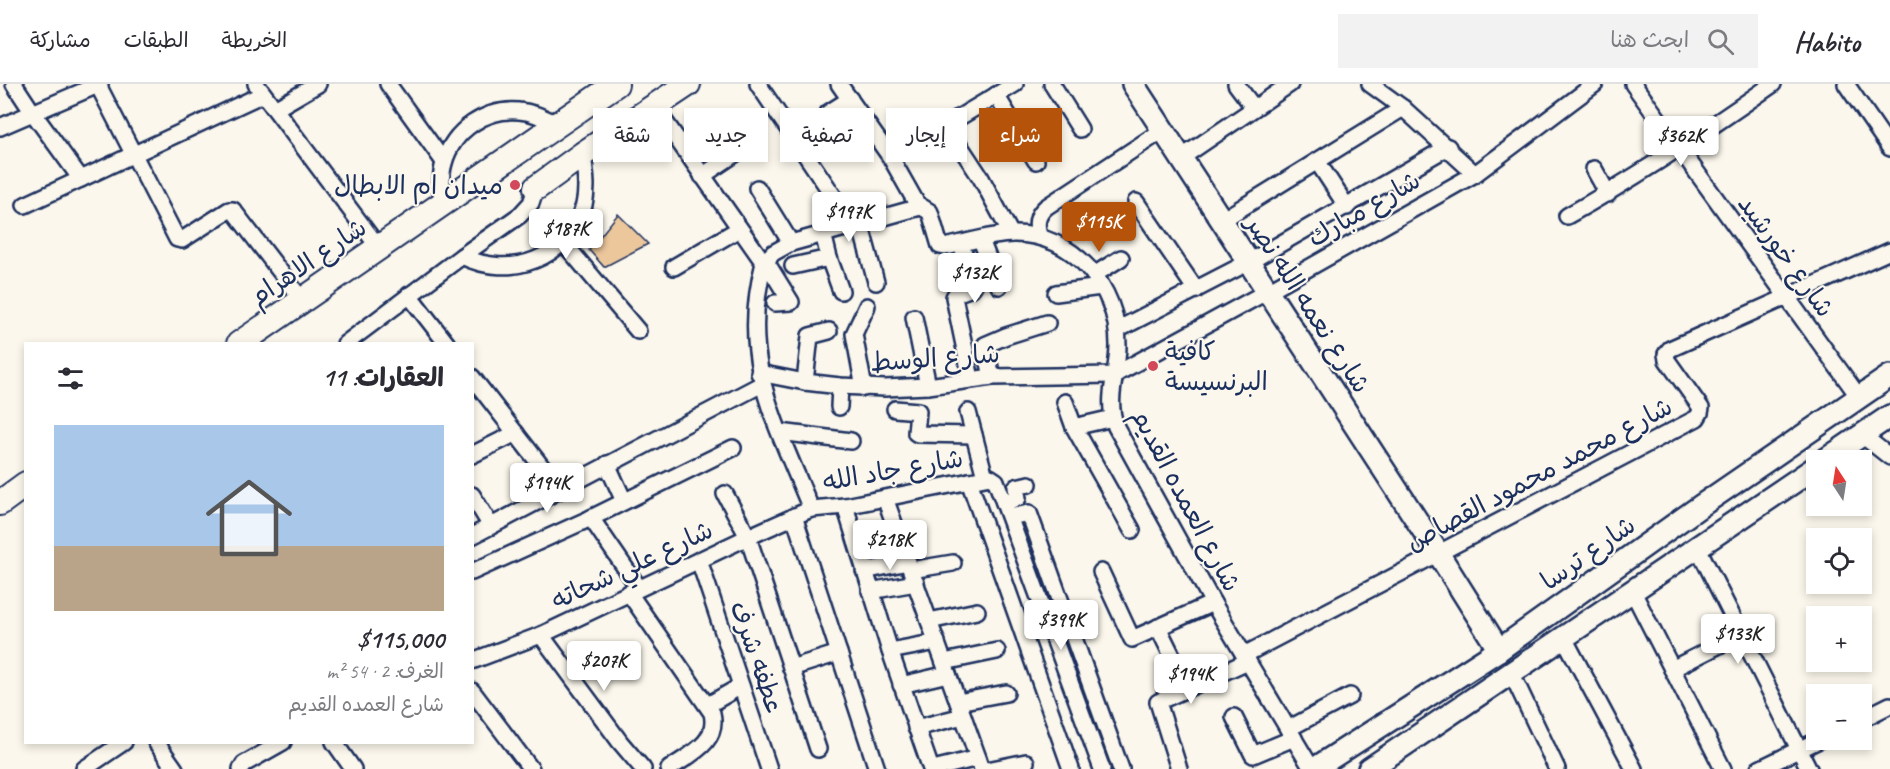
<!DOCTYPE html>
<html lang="ar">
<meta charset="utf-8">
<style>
body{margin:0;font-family:Caveat,"Playpen Sans Arabic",sans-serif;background:#f2f2f3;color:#2b2b33;direction:rtl;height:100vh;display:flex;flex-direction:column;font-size:22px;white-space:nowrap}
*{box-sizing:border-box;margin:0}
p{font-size:20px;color:#7c7c81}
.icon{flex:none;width:33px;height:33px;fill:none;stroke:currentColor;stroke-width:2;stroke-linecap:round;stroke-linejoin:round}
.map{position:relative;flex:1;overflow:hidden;direction:ltr}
.sheet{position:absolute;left:24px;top:258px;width:450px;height:402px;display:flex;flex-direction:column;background:#fff;border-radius:0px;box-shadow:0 3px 9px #0003;direction:rtl}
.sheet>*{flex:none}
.banner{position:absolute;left:492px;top:24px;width:570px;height:54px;direction:rtl;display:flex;gap:12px}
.needle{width:39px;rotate:348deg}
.controls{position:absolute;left:1806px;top:366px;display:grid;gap:12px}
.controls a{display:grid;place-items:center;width:66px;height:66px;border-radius:0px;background:#fff;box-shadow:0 3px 9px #0003;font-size:30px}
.price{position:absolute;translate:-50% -51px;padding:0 14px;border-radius:6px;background:#fff;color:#222;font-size:20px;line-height:39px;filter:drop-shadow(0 2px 3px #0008)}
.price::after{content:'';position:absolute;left:50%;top:36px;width:18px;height:14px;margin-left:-9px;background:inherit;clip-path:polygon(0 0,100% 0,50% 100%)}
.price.current{background:#b45309;color:#fff}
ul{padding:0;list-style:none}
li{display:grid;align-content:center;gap:12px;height:318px;padding:0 30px}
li+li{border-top:2px solid #e1e1e2}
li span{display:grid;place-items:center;height:186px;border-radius:0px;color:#555}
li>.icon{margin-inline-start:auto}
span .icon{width:108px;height:108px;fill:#fffc;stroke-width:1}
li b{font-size:26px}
h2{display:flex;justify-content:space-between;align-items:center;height:72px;padding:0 30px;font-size:26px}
.tag{padding:0 21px;border-radius:0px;background:#fff;box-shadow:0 3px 9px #0003;font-size:21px;line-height:54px}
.tag.current{background:#b45309;color:#fff}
header{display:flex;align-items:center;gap:36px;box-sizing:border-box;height:84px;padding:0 30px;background:#fff;border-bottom:2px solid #e1e1e2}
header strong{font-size:28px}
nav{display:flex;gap:33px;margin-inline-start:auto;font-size:21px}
.search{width:420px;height:54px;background:#f2f2f3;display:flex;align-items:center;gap:15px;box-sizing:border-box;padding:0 21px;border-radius:0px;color:#7c7c81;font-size:22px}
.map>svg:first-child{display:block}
.building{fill:#ecc79c;stroke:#1b2f5e;stroke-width:1.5}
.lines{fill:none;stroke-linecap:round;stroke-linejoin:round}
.street-casing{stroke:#1b2f5e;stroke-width:20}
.secondary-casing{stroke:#1b2f5e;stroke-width:26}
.primary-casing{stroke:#1b2f5e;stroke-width:28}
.street{stroke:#fbf7ec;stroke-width:15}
.secondary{stroke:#fbf7ec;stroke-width:21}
.primary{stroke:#fbf7ec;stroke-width:24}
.poi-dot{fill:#d1495b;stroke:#fbf7ec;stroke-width:2}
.labels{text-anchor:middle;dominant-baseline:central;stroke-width:4.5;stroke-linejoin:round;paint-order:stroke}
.poi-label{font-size:26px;fill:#1b2f5e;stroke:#fbf7ec;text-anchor:end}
.street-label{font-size:26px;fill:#1b2f5e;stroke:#fbf7ec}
</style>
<header>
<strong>Habito</strong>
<div class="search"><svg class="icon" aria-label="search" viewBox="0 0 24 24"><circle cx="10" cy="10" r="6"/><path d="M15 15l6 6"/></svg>ابحث هنا</div>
<nav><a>الخريطة</a><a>الطبقات</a><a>مشاركة</a></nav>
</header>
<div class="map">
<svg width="1890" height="685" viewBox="0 0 1890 685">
<rect width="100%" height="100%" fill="#fbf7ec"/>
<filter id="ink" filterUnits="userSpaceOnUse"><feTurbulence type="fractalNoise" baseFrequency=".0167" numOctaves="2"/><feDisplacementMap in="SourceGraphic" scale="12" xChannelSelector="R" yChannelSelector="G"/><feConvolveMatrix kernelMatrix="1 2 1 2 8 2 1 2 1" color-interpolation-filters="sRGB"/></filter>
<g filter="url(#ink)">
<path class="building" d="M618,130L648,160L604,183L589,166Z"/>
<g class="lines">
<defs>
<g id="street">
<path d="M14,0L33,29L81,95"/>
<path d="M256,0L379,164"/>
<path d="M388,0L444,78"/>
<path d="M758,0L853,141"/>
<path d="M839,0L891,74L917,120L930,128L940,162L945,163C965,159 993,150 1013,150C1073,149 1118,203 1118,261C1118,291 1105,313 1116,343L1213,519L1312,685"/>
<path d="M1052,0L1080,45"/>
<path d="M1236,0L1254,24"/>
<path d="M1370,0L1403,24L1475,90"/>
<path d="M1633,0L1859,313"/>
<path d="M1846,0L1890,64"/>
<path d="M98,1L177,155L182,156L229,126H233L302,216"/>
<path d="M996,11L1036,77"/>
<path d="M654,22L764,179C738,276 776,338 811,425"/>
<path d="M275,25L318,0"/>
<path d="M828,29L850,15"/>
<path d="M946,41L981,94L1011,150"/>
<path d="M0,43L100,0"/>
<path d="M891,74L1015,0"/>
<path d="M1181,74L1290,0"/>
<path d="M1317,77L1347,123"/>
<path d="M1594,85L1608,110"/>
<path d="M702,92L756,56"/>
<path d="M757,104L791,159"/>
<path d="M1136,118L1196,206"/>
<path d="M25,121L263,10"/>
<path d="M442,121C441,107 440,92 444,79C453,46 486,24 519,27C534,28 546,35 559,41"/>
<path d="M1567,132C1639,92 1706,47 1773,0"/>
<path d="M1222,136L1403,24"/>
<path d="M860,139L876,198"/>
<path d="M823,149L829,174L841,207"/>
<path d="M1039,152C1036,140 1036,132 1046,123L1163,46"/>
<path d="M981,156L999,202"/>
<path d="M563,158L638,247"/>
<path d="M961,160L974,201L972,204L956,210L954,213L971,295"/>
<path d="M462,172C510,196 569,175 584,121C588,104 585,87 583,70"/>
<path d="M765,176L791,218L775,219"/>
<path d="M764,179L773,169L791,159L920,123"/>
<path d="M793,182L829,174"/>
<path d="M674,183L739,145"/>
<path d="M1094,191L1121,174"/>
<path d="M1056,209L1101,203"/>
<path d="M409,211L447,260"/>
<path d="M914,233L928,302"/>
<path d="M1117,246L1249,178L1448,63"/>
<path d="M345,260L462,172L520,131L531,119L536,104"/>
<path d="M759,289L805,298L840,302L885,304L928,302L992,293L1114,291L1268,207L1475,90L1595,0"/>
<path d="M472,293L559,405"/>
<path d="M992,293L985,261L1006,252L1047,239"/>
<path d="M805,298L810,252L829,247"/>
<path d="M864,304L854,250L867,222"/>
<path d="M1065,318L1074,343L1132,446"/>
<path d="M839,323L840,302"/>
<path d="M895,325L918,327L916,349L918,350L974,351"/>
<path d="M968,328L985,393"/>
<path d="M1074,343L1113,334"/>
<path d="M780,348L851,357"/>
<path d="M1862,351L1890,373"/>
<path d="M472,371L516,349"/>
<path d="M607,380L624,417"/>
<path d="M969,397L1071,685"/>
<path d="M725,410L748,453L818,665"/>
<path d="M472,411L491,442"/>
<path d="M885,414L982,685"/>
<path d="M1004,418L1018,414L1016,403L1029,400"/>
<path d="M845,422L890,567L931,685"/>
<path d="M794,432L877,685"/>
<path d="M1010,433L1029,429L1121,685"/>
<path d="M591,434L639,504"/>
<path d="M472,452L762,300"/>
<path d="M1697,462L1809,685"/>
<path d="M699,476L769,685"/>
<path d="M911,486L953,479"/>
<path d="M864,487L908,478"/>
<path d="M472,488L591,434L733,364"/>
<path d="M1101,488L1132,555L1213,519"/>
<path d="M1632,506L1723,685"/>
<path d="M870,507L916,499"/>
<path d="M629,509L712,629C719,659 690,670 669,685"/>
<path d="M929,537L977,527"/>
<path d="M1158,543L1188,604"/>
<path d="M541,551L620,658L643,685"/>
<path d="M1563,552L1634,685"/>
<path d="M890,567L937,558"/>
<path d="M1244,571L1697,334L1700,329L1701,324L1667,276L1666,270L1670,265L1890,167"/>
<path d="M472,577L541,551L748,453L811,425L845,422L990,393L996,397L1102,685"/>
<path d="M944,578L997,567"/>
<path d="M791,584L839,569"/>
<path d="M1672,585L1741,550"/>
<path d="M1511,588L1557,685"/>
<path d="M901,601L948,590"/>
<path d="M472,607L531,685"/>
<path d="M958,618L1006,609"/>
<path d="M708,621L741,602"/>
<path d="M1234,633L1253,671L1294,654"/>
<path d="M1862,635L1890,621"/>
<path d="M916,644L963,632"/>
<path d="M1288,645L1350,612"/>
<path d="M156,658L175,685"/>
<path d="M334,658L353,685"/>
<path d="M84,685L124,658"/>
<path d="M241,685L244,680L283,658"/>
<path d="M933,685L978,674"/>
<path d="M992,685L1026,678"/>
<path d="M1179,685L1158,618L1248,577"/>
<path d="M1759,685L1819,656"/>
</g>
<g id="secondary">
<path d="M1133,0L1438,469L1499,566"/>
<path d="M1825,376L1890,332"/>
<path d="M1314,685L1499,566L1702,421L1890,292"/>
<path d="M1369,685L1816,383"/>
</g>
<g id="primary">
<path d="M536,104L583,70L688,0"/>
<path d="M239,260L616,0"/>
<path d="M0,419L26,400"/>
</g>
</defs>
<use href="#street" class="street-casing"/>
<use href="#secondary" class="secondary-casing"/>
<use href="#primary" class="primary-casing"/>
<use href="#street" class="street"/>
<use href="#secondary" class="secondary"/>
<use href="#primary" class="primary"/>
</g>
</g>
<g class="poi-dot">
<circle cx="515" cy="101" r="6"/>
<circle cx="1153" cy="282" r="6"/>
</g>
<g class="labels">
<g class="poi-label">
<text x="503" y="101">ميدان ام الابطال</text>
<text x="1165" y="267" text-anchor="start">كافية<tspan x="1165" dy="30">البرنسيسة</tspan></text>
</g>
<g class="street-label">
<text transform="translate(1364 125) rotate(-30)">شارع مبارك</text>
<text transform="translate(1786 172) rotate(54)">شارع خورشيد</text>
<text transform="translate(308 178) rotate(-34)">شارع الاهرام</text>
<text transform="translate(1308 220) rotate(57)">شارع نعمه الله نصر</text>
<text transform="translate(935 274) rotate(-4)">شارع الوسط</text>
<text transform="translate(893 386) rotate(-10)">شارع جاد الله</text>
<text transform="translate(1539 390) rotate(-28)">شارع محمد محمود القصاص</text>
<text transform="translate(1186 416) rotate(62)">شارع العمده القديم</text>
<text transform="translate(1588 469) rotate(-35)">شارع ترسا</text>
<text transform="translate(632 481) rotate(-25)">شارع علي شحاته</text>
<text transform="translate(757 573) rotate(71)">عطفه شرف</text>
</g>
</g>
</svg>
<div class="controls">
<a><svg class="needle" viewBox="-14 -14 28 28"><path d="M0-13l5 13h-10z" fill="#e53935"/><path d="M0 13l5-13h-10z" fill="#7c7c81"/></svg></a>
<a><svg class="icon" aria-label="locate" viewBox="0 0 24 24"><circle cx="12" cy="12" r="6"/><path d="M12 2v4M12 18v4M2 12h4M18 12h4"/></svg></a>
<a>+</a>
<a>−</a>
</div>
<b class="price" style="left:1681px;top:83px">$362K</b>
<b class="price" style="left:849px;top:159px">$197K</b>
<b class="price current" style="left:1099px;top:169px">$115K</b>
<b class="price" style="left:566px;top:176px">$187K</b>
<b class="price" style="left:975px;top:220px">$132K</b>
<b class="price" style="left:547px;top:430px">$194K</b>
<b class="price" style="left:890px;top:487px">$218K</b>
<b class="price" style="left:1061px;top:567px">$399K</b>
<b class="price" style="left:1738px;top:581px">$133K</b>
<b class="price" style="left:604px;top:608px">$207K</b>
<b class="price" style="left:1191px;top:621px">$194K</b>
<div class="banner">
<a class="tag current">شراء</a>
<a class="tag">إيجار</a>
<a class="tag">تصفية</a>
<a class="tag">جديد</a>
<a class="tag">شقة</a>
</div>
<section class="sheet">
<h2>العقارات: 11<svg class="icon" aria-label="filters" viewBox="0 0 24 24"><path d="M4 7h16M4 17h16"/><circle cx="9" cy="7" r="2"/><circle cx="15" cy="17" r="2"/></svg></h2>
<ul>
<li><span style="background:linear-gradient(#a9c7e8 65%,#b9a48a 0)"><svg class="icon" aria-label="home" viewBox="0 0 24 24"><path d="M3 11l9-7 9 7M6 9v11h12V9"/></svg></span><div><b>$115,000</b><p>الغرف: 2 · 54 m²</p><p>شارع العمده القديم</p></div></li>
</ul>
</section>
</div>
